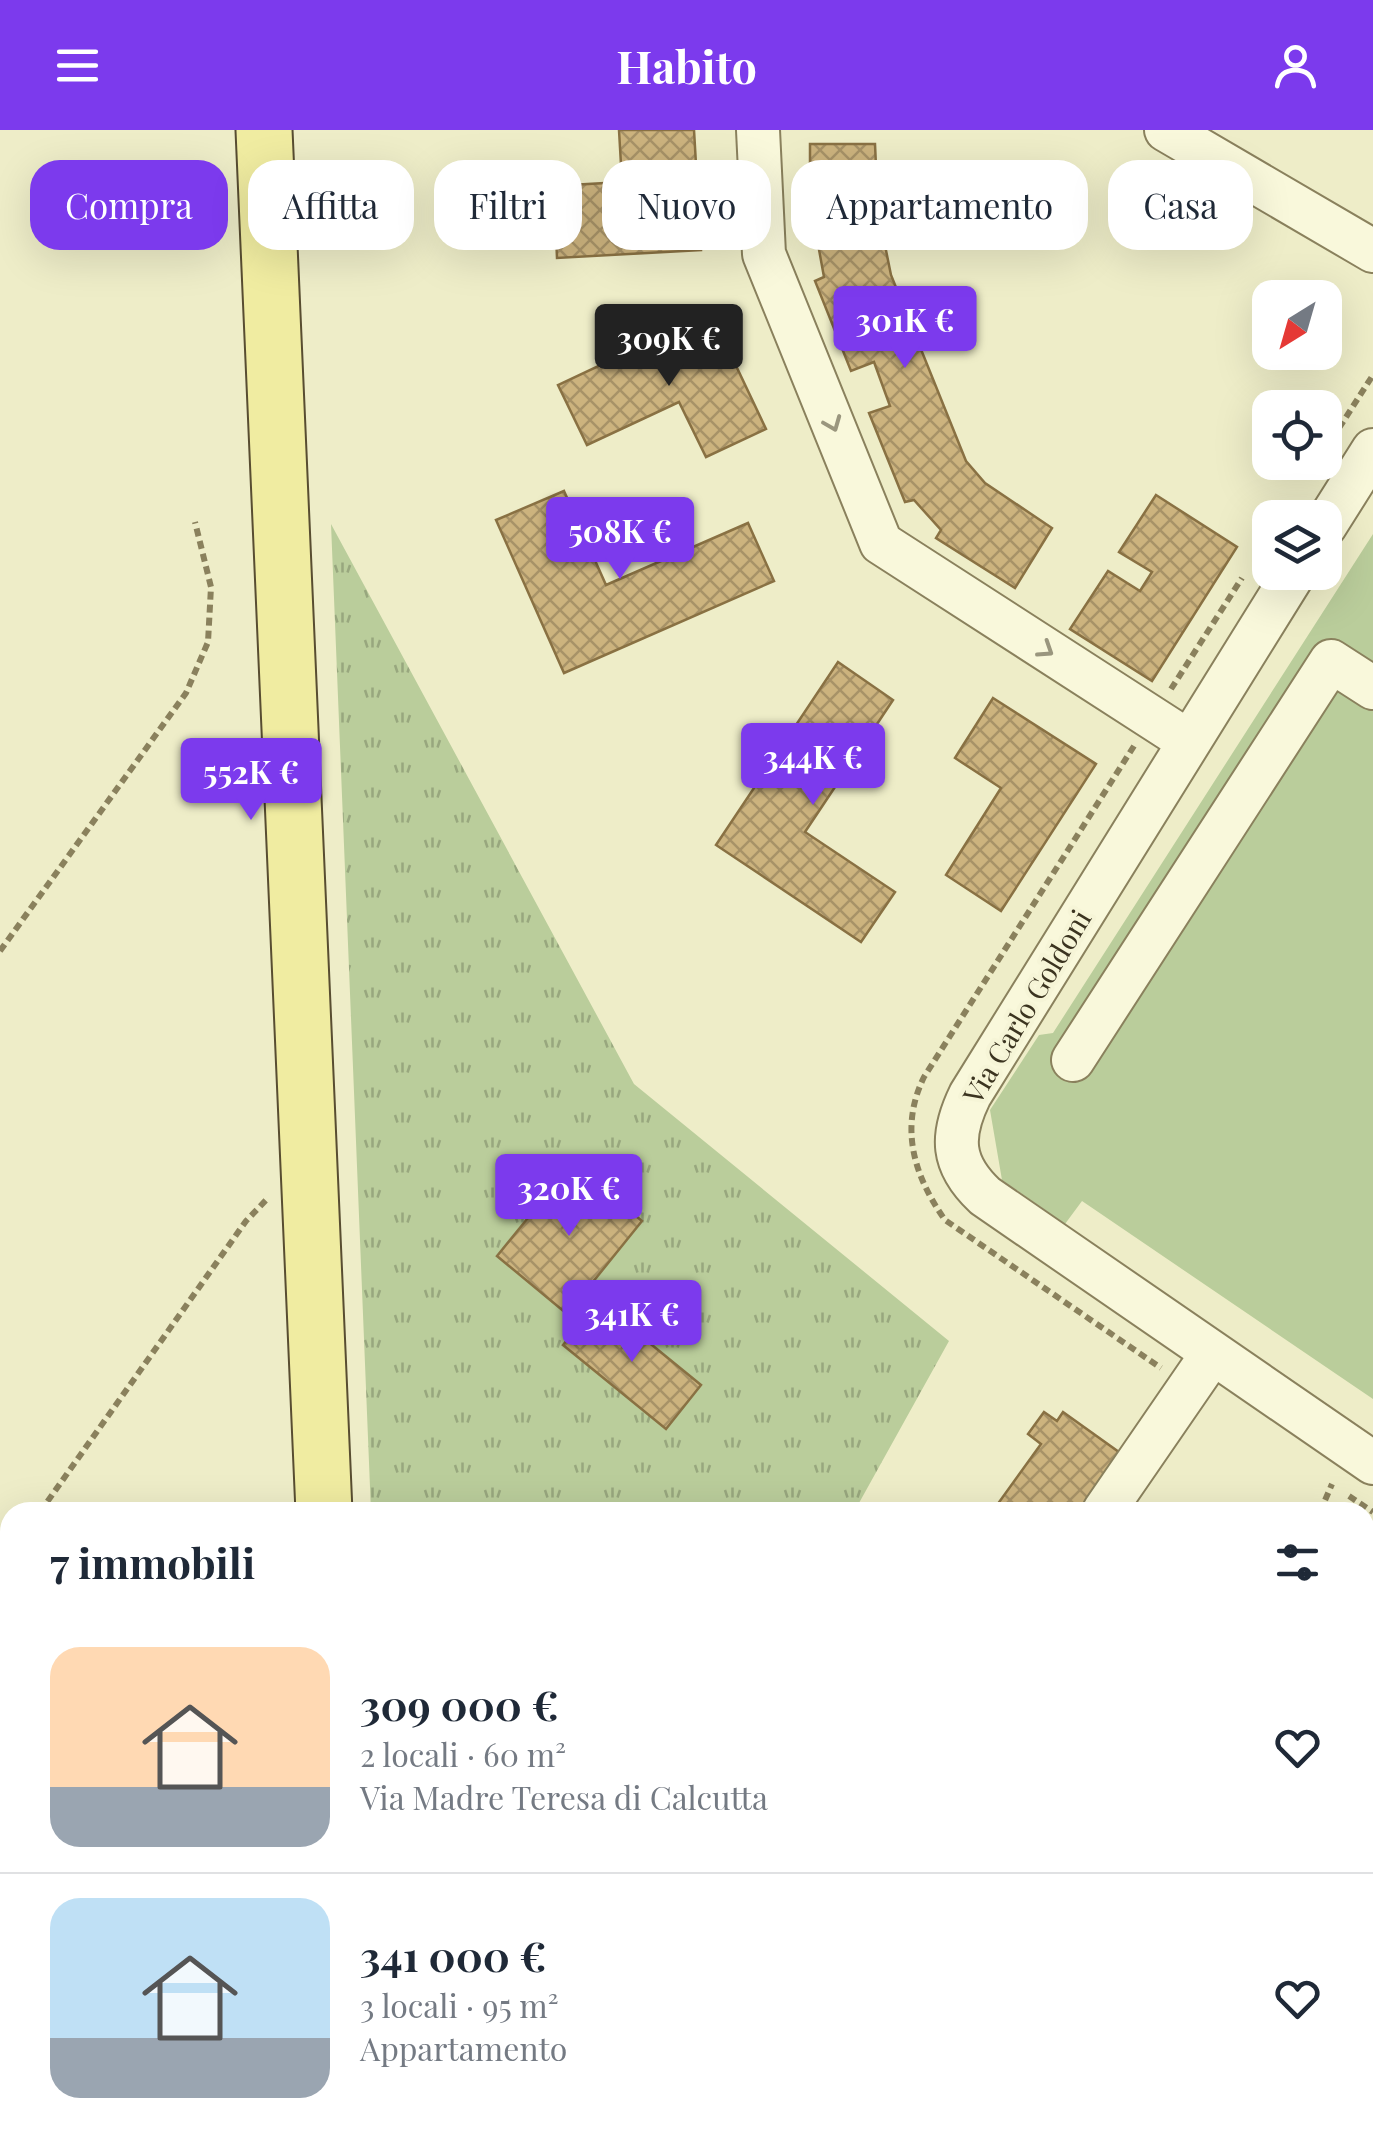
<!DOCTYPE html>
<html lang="it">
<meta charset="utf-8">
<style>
body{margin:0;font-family:"Playfair Display",serif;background:#f6f6f7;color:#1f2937;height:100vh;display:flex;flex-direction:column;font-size:38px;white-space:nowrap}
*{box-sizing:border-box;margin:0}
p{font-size:32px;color:#747a83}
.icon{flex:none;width:55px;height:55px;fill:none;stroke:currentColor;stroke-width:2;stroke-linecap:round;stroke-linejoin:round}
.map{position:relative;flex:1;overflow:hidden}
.details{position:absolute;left:0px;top:1372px;width:1375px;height:642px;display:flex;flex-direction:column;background:#fff;border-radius:30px 30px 0 0;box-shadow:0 10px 40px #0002}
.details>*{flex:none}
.hud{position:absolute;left:30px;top:30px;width:1315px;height:90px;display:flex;gap:20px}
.needle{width:65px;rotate:217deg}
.fabs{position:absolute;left:1252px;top:150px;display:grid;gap:20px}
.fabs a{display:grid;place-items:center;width:90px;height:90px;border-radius:20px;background:#fff;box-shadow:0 10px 40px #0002;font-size:50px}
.price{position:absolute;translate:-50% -85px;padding:0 22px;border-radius:10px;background:#7c3aed;color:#fff;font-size:32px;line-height:65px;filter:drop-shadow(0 2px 5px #0008)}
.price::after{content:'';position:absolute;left:50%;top:60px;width:30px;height:22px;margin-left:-15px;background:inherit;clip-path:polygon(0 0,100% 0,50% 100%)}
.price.current{background:#222;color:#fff}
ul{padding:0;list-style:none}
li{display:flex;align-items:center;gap:30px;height:250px;padding:0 50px}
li+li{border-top:2px solid #e0e1e3}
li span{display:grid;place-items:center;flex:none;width:280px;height:200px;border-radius:30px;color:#555}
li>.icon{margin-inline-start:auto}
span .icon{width:120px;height:120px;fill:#fffc;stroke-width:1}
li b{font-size:42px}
h2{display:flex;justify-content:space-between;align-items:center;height:120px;padding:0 50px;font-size:42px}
.pill{padding:0 35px;border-radius:30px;background:#fff;box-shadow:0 10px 40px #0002;font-size:35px;line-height:90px}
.pill.current{background:#7c3aed;color:#fff}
header{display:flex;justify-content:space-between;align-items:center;height:130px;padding:0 50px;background:#7c3aed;color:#fff;font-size:45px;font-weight:700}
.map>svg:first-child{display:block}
.grass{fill:url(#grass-tufts)}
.pitch{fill:#bacd9b}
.building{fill:url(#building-cross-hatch);stroke:#897143;stroke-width:2.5}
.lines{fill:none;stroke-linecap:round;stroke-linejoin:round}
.minor-casing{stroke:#8a815d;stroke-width:46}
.major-casing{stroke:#584d31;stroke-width:59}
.path{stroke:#8a815d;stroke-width:6;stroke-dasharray:8 5;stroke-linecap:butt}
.minor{stroke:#f9f8db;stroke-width:42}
.major{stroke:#f0eca1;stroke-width:55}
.oneway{stroke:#9a967e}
.labels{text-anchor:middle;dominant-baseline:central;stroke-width:8;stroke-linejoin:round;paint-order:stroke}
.street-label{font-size:28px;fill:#3b3420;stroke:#f6f5d7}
</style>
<header><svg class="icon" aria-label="menu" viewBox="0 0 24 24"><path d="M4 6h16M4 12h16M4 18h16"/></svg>Habito<svg class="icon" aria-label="person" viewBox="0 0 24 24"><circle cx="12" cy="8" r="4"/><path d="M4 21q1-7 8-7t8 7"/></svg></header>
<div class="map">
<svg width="1373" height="2013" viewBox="0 0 1373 2013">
<defs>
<pattern id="grass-tufts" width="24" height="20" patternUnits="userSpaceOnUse" patternTransform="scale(2.5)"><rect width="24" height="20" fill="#bacd9b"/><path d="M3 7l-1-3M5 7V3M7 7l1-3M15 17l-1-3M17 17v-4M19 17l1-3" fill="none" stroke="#98a77e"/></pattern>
<pattern id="building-cross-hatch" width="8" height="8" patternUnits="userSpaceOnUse" patternTransform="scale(2.5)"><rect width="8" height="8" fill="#ccb37e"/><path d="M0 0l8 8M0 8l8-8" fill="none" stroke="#a79267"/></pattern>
</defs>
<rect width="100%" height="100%" fill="#eeedc8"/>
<path class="grass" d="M331,394L634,954L949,1211L854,1382H371Z"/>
<path class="pitch" d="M1373,404V1269L1082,1071L1065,1094L1002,1050L990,980L1039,905L1053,903Z"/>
<g class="building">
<path d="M619,0H694L701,120L557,128L554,56L622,52Z"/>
<path d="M810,14H875L878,81L891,145L966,331L985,353L1052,398L1015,458L936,408L941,400L914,370L905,372L869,283L890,276L874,232L851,241L815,151L824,147L818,114L810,115Z"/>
<path d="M711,183L766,299L706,327L679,272L587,315L558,255Z"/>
<path d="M564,361L606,455L748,393L774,451L564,543L496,390Z"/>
<path d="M1156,365L1237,417L1152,551L1070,499L1108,441L1140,461L1152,442L1119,422Z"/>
<path d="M838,532L893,570L805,702L895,762L861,812L716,715Z"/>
<path d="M993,568L1096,634L1001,781L946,745L1001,658L955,628Z"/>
<path d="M572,1034L642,1091L567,1184L497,1126Z"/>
<path d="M598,1171L701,1255L666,1299L563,1215Z"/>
<path d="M1044,1282L1057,1291L1063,1282L1123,1325L1095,1382H992L1041,1314L1028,1304Z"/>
<path d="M1365,1795L1373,1801V1902L1365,1897Z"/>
<path d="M536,2005H756L768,2013H545Z"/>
<path d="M1097,2005H1197L1192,2013H1092Z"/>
<path d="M1256,2005H1307L1319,2013H1250Z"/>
</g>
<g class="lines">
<defs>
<g id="minor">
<path d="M758,0L764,124L881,413L1188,611"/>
<path d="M1166,0L1373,121"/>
<path d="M1325,396L1373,320"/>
<path d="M1295,442L970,965C950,1006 951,1034 985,1066L1373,1333"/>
<path d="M1073,930L1331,531L1373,558"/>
<path d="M1104,1381L1212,1224"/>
</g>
<g id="major">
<path d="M264,0L324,1382"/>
<path d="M351,2005V2013"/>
</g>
</defs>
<use href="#minor" class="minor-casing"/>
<use href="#major" class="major-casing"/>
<g class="path">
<path d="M1339,298L1373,245"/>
<path d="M1281,388L1291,372"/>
<path d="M1260,421L1270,405"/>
<path d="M1171,559L1242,448"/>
<path d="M1134,616L924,947C899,998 914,1046 945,1090L1161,1238"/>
<path d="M0,821L186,563L208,512L211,457L195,392"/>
<path d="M1349,1366L1373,1382"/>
<path d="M40,1382L246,1091L268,1068"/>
<path d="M1320,1382L1332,1354"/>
<path d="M0,1439L10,1425"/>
<path d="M516,2005L527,2013"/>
<path d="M889,2005L894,2013"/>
<path d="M974,2013L979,2005"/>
</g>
<use href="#minor" class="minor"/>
<use href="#major" class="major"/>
</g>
<defs><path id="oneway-chevron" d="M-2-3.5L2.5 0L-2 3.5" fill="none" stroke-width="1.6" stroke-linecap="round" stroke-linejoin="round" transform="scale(2.5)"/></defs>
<g class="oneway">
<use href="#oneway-chevron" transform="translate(833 294) rotate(68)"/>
<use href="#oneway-chevron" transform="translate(1046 520) rotate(33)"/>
</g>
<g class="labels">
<g class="street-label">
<text transform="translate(1026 876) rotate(-59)">Via Carlo Goldoni</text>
</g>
</g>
</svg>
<div class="fabs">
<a><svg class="needle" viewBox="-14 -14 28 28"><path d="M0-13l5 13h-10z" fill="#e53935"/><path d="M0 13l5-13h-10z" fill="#747a83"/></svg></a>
<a><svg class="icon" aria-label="locate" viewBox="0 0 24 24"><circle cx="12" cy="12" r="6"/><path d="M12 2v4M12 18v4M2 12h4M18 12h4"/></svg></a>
<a><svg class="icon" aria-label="layers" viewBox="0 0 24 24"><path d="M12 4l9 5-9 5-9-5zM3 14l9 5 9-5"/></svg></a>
</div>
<b class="price" style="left:905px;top:241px">301K €</b>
<b class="price current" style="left:669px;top:259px">309K €</b>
<b class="price" style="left:620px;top:452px">508K €</b>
<b class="price" style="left:813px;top:678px">344K €</b>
<b class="price" style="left:251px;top:693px">552K €</b>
<b class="price" style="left:569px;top:1109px">320K €</b>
<b class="price" style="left:632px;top:1235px">341K €</b>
<div class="hud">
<a class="pill current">Compra</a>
<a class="pill">Affitta</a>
<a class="pill">Filtri</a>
<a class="pill">Nuovo</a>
<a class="pill">Appartamento</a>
<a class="pill">Casa</a>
</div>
<section class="details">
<h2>7 immobili<svg class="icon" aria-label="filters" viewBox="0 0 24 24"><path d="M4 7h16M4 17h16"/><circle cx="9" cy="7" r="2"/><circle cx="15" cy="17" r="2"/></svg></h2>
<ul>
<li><span style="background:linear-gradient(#ffd9b3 70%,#9aa5b1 0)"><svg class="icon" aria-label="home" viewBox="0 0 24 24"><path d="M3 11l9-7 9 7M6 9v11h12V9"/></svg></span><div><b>309 000 €</b><p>2 locali · 60 m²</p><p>Via Madre Teresa di Calcutta</p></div><svg class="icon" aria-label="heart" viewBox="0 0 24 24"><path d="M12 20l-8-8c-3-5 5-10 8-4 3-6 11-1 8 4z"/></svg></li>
<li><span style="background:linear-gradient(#bfe0f5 70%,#9aa5b1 0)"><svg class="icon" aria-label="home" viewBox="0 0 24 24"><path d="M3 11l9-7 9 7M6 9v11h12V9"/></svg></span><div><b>341 000 €</b><p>3 locali · 95 m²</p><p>Appartamento</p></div><svg class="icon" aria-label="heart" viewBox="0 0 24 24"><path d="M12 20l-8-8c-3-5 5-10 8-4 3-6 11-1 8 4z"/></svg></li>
</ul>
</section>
</div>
